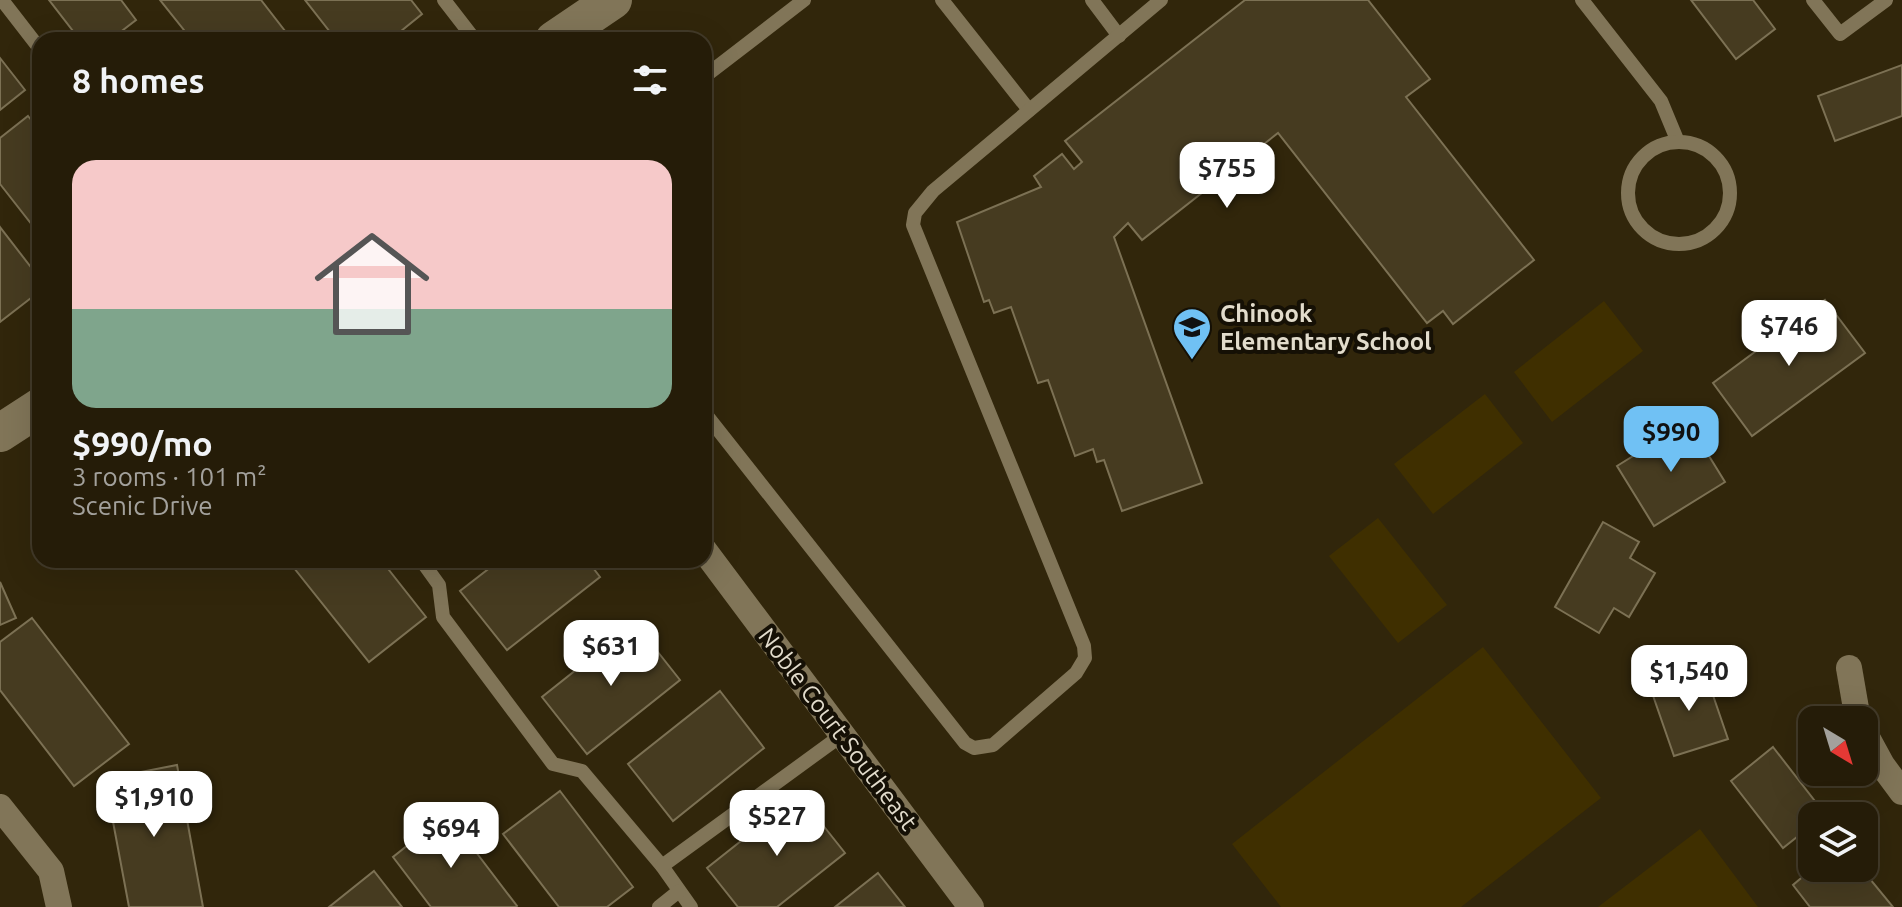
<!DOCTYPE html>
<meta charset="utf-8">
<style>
body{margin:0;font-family:Ubuntu,sans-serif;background:#2d2512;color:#f1f3f6;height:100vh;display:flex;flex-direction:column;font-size:30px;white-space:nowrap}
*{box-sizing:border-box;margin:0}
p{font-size:26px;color:#a3a19c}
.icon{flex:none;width:44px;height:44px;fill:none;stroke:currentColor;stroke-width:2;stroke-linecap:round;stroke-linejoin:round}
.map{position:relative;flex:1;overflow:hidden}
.details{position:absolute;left:32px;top:32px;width:680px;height:536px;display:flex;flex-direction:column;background:#251c08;border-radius:24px;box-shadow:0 8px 32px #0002,0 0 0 2px #423a29}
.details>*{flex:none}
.needle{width:52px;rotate:142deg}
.fabs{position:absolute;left:1798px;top:706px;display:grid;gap:16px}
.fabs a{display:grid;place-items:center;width:80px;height:80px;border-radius:16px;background:#251c08;box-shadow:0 8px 32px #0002,0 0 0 2px #423a29;font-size:40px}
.price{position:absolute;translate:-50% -68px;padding:0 18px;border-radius:16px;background:#fff;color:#222;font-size:26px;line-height:52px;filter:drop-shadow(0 2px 4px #0008)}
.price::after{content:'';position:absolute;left:50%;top:48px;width:24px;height:18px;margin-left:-12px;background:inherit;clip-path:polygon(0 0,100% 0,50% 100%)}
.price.current{background:#70c1f4;color:#111}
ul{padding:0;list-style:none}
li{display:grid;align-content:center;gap:16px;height:424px;padding:0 40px}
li+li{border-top:2px solid #423a29}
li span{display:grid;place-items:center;height:248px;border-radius:24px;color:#555}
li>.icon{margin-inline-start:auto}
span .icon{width:144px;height:144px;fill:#fffc;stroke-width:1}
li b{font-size:34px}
h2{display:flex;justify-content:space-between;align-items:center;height:96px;padding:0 40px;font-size:34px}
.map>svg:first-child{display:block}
.green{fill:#3f2f00}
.building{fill:#463b20;stroke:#7c7154;stroke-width:2}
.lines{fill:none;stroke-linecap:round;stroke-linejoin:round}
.service{stroke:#817558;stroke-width:14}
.minor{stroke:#817558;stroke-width:26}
.secondary{stroke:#817558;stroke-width:38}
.labels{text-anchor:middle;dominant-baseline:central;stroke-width:8;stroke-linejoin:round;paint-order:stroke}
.poi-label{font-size:24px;font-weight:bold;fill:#e2dccc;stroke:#151005;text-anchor:start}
.street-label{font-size:24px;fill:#e2dccc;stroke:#151005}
</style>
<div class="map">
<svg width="1902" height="907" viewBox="0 0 1902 907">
<rect width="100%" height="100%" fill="#31260b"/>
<g class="green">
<path d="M1604,301L1643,351L1552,422L1514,372Z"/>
<path d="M1485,394L1523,443L1433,514L1394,464Z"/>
<path d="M1378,518L1447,605L1398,643L1329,556Z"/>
<path d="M1483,647L1601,798L1461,907H1281L1232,844Z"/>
<path d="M1700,829L1758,907H1598Z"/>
</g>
<g class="building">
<path d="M49,0H121L136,20L110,40H80Z"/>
<path d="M160,0H261L292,40H192Z"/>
<path d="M305,0H411L422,14L390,40H325L323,37L330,32Z"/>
<path d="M1245,0H1368L1430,79L1406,97L1534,260L1453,324L1443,311L1427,323L1278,133L1142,240L1128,223L1114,237L1202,483L1122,511L1104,460L1097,462L1093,449L1075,456L1048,380L1038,383L1011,307L994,313L989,300L984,302L957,222L1041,187L1034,176L1062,154L1074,169L1082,162L1065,141Z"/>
<path d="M1691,0H1753L1775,29L1736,59Z"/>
<path d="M0,58L25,90L0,110Z"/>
<path d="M1902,65V116L1835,141L1818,96Z"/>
<path d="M28,116L40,131V235L0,184V138Z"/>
<path d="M0,227L40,279V291L0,322Z"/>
<path d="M1825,300L1865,353L1752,436L1713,383Z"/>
<path d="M1688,422L1725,482L1654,526L1617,466Z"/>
<path d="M1603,522L1639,542L1630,558L1655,573L1629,617L1614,608L1599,633L1555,607Z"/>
<path d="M305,560H381L426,617L369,662L294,568Z"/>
<path d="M500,560H587L600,577L507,650L460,591Z"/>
<path d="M0,582L16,618L0,625Z"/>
<path d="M32,618L129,744L74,786L0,690V642Z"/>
<path d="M635,623L680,680L587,754L542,697Z"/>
<path d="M1704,669L1728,739L1674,756L1650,687Z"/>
<path d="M720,691L764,748L673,821L628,764Z"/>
<path d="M1773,747L1825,814L1812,816V825L1783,848L1731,781Z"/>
<path d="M177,765L203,907H129L105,779Z"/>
<path d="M560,791L633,887L607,907H559L503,834Z"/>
<path d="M799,795L845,853L777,907H738L707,868Z"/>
<path d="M447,814L517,906L516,907H431L393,857Z"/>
<path d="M1813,868H1834L1843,879L1856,868H1861L1893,907H1810L1793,885Z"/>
<path d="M374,871L402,907H329Z"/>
<path d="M878,873L905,907H835Z"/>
</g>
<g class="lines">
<g class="service">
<path d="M2,0L40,49"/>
<path d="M444,0L475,40"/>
<path d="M942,0L1029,110"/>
<path d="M1092,0L1119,36"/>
<path d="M1582,0L1661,101L1678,142"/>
<path d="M1813,0L1840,34L1886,0"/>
<path d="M704,77L804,0"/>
<circle cx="1679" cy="193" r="51"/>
<path d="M704,412L965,743L974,748L993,745L1076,673L1085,658L1084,646L913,225L915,213L933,191L1161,0"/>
<path d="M421,560L439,585L443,617L553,764L582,771L662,866L691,907"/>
<path d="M662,866L842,735"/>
<path d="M659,907L679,891"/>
</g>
<g class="minor">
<path d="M704,550L971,907"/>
<path d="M1849,668L1858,720"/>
<path d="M1864,732L1882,765L1902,792"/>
<path d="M0,807L51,871L59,907"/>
</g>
<g class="secondary">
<path d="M554,40L613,0"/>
<path d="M0,433L40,407"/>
</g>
</g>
<defs>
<symbol id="school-pin" viewBox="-11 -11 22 30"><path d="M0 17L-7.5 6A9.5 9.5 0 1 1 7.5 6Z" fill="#70c1f4" stroke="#151005"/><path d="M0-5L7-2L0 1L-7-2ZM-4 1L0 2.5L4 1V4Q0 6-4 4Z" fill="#111"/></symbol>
</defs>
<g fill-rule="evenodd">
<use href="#school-pin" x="1170" y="305" width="44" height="60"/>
</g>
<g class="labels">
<g class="poi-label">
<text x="1220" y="313">Chinook<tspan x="1220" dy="28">Elementary School</tspan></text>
</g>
<g class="street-label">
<text transform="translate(838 729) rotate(53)">Noble Court Southeast</text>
</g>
</g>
</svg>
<div class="fabs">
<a><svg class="needle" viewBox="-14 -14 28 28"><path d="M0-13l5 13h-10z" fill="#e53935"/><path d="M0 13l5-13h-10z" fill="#a3a19c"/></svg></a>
<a><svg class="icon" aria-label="layers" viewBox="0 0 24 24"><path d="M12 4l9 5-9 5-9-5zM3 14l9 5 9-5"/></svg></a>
</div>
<b class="price" style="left:1227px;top:210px">$755</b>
<b class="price" style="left:1789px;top:368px">$746</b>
<b class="price current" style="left:1671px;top:474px">$990</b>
<b class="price" style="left:611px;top:688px">$631</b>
<b class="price" style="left:1689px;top:713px">$1,540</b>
<b class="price" style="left:154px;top:839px">$1,910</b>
<b class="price" style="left:777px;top:858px">$527</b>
<b class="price" style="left:451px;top:870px">$694</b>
<section class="details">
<h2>8 homes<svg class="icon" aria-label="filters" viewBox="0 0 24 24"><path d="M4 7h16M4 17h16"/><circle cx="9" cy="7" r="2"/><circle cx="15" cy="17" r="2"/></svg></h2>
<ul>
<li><span style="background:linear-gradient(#f6c9c9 60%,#7fa58c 0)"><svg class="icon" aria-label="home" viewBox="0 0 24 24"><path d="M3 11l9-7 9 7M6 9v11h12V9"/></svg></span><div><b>$990/mo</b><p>3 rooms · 101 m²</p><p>Scenic Drive</p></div></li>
</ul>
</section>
</div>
